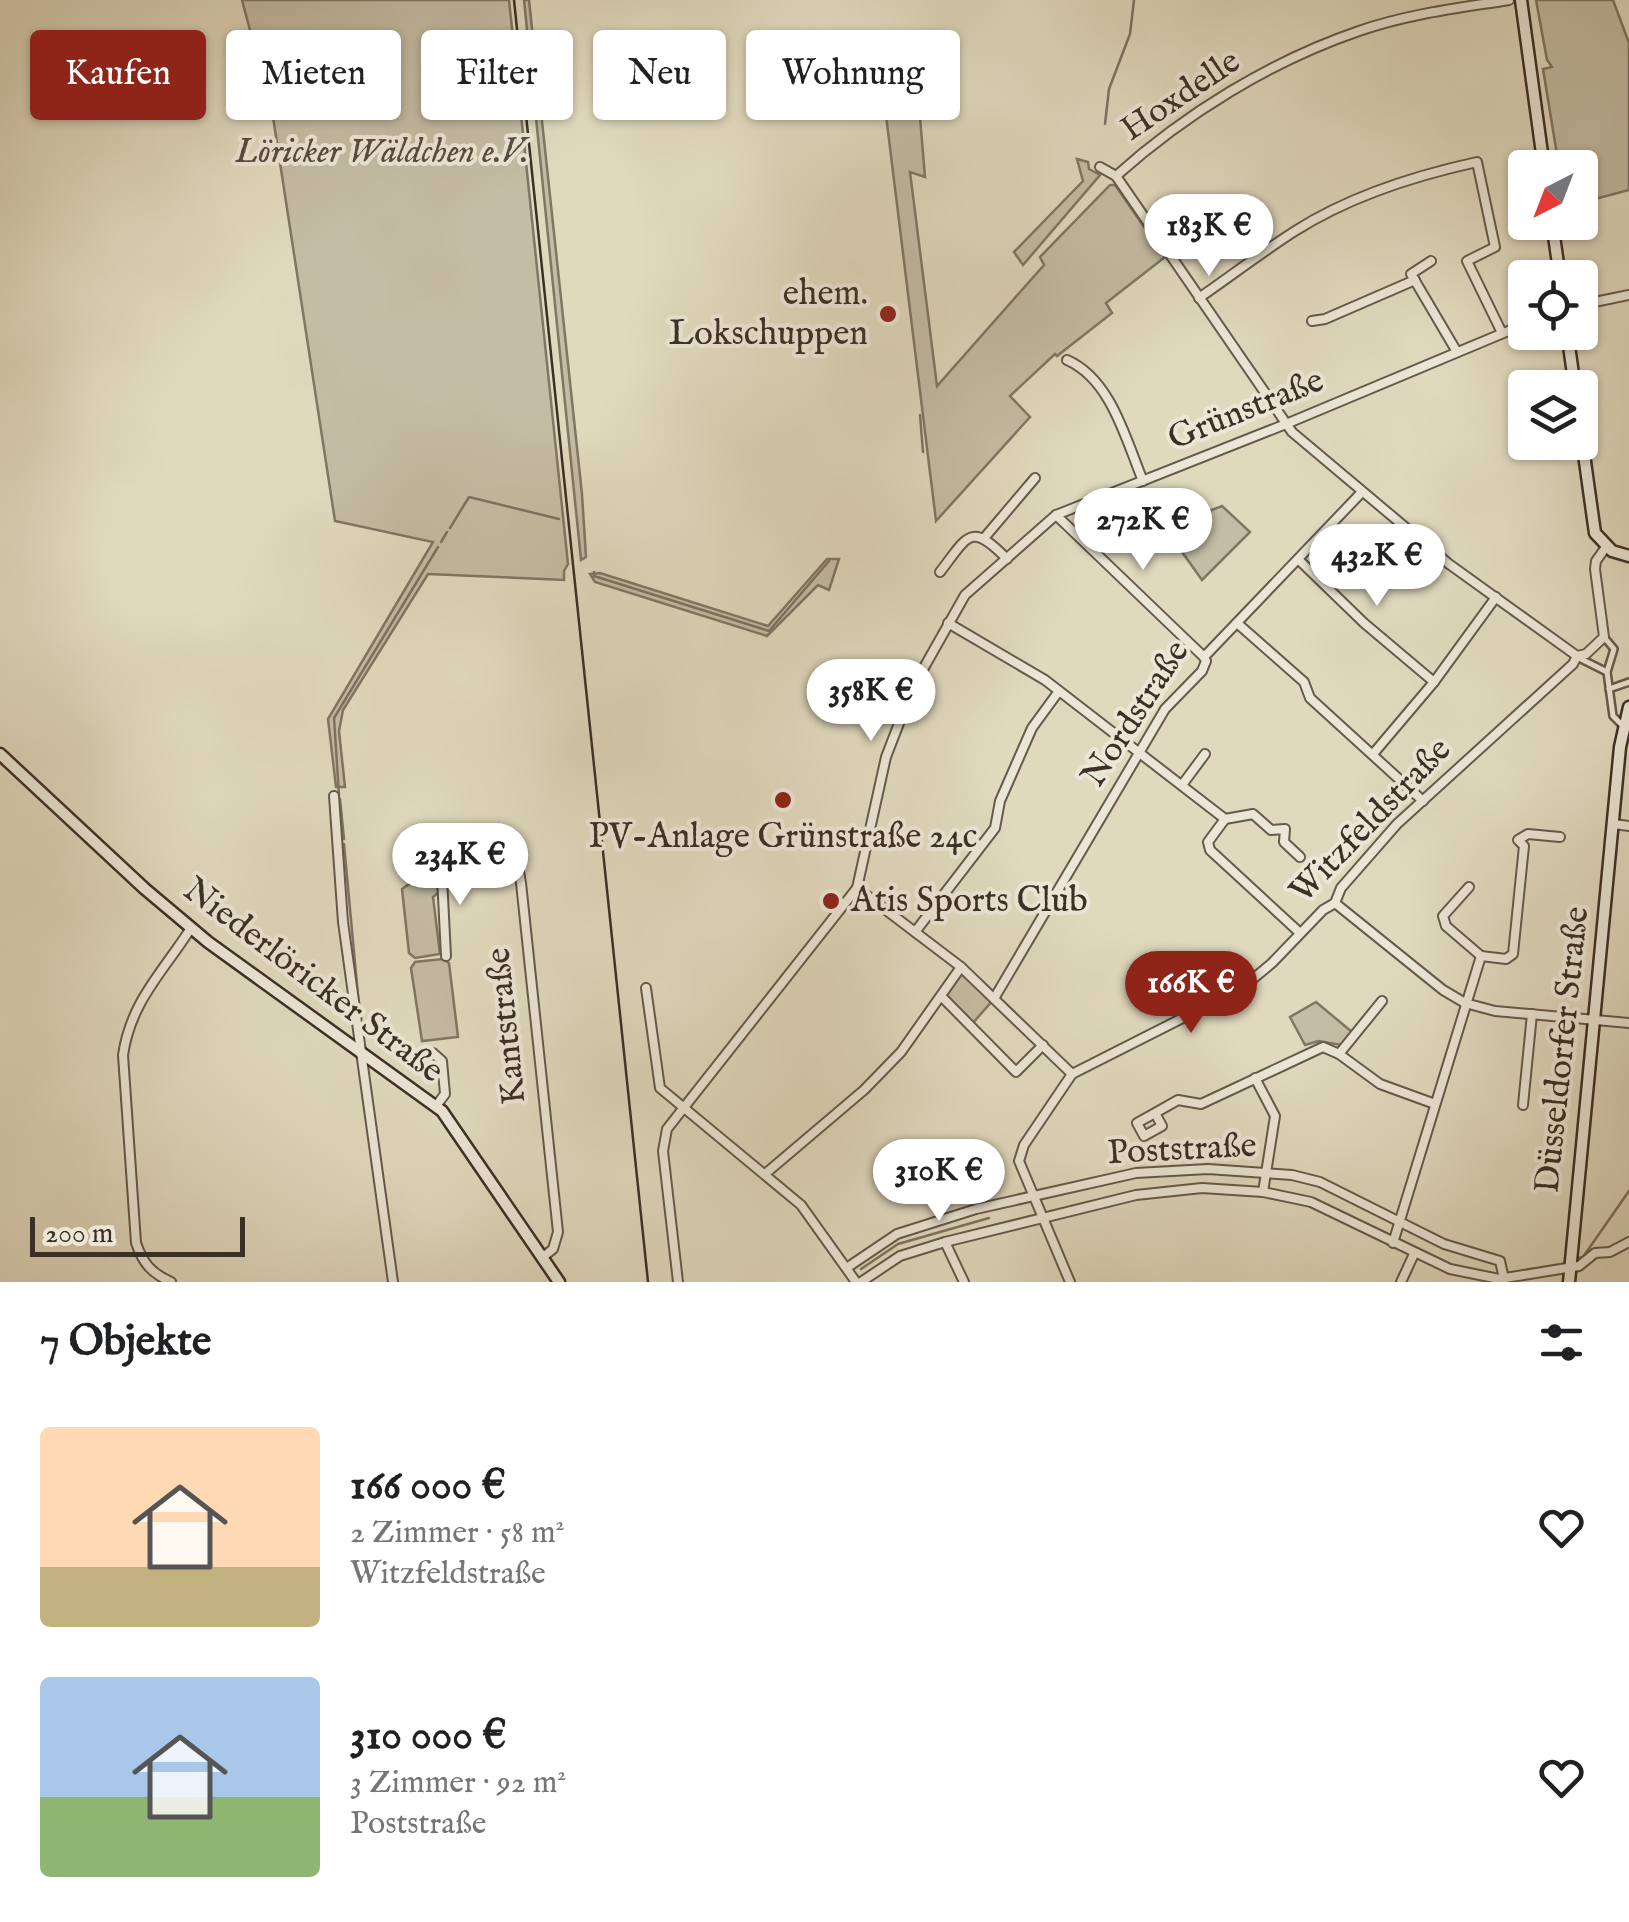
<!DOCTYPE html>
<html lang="de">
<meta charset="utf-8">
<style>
body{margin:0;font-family:"IM FELL English",serif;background:#f6f6f6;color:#202124;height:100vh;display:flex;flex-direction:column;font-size:38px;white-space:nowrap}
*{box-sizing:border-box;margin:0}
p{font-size:32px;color:#757577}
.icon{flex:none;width:55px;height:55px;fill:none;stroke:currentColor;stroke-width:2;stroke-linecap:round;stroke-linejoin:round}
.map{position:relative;height:1282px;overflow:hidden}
.panel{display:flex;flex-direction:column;background:#fff;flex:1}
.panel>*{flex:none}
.hud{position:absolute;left:30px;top:30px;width:1000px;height:90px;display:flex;gap:20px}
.needle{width:65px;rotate:222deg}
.controls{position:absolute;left:1508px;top:150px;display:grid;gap:20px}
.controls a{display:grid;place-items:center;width:90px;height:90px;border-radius:10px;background:#fff;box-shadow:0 2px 8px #0004;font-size:50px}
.scale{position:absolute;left:30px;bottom:25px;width:215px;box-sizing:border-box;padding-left:10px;border:5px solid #3c2f25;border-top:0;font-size:28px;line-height:35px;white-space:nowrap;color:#3c2f25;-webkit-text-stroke:8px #ebe6d5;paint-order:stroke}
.price{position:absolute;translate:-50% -85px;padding:0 22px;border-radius:35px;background:#fff;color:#222;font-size:32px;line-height:65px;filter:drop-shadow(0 2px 5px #0008)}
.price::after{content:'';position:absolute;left:50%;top:60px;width:30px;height:22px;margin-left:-15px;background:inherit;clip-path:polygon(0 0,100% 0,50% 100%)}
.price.current{background:#8f2418;color:#fff}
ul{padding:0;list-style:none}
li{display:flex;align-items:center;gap:30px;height:250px;padding:0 40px}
li span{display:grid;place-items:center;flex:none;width:280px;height:200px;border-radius:10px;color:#555}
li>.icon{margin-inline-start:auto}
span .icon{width:120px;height:120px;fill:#fffc;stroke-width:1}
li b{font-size:42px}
h2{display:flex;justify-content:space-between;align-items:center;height:120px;padding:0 40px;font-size:42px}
.pill{padding:0 35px;border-radius:10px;background:#fff;box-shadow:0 2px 8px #0004;font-size:35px;line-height:90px}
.pill.current{background:#8f2418;color:#fff}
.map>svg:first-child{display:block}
.green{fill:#c4bca4;stroke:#807664;stroke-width:2.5}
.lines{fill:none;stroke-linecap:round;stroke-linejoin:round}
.stream{stroke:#7d7262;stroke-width:2.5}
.pedestrian-casing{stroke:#655a4b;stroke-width:10}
.minor-casing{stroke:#655a4b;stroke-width:12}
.secondary-casing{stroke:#3c2f25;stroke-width:15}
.pedestrian{stroke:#ebe6d5;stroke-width:5}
.minor{stroke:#ebe6d5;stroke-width:8}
.secondary{stroke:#ebe6d5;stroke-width:10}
.tram{stroke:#3c2f25;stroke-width:2.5}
.poi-dot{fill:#8f2418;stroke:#ebe6d5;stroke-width:4}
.labels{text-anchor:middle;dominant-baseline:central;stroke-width:8;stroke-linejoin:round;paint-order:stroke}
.street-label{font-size:35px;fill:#3c2f25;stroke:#ebe6d5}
.park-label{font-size:35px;font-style:italic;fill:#574b3e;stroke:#ebe6d5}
.poi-label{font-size:35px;fill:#3c2f25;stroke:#ebe6d5;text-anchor:end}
</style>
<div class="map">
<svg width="1629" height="1282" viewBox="0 0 1629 1282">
<rect width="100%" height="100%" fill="#e0d9be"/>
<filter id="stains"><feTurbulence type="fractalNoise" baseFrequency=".002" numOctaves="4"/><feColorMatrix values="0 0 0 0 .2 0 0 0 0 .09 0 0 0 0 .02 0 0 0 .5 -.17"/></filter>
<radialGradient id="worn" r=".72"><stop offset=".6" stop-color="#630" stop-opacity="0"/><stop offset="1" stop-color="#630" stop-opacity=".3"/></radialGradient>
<g class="green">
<path d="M242,0H509L568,564L564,571V580L428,574L343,710L339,731L345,787H336L328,719L433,542L335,521L273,117Z"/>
<path d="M524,0H529L582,494L586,557L581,560Z"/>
<path d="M1536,0H1613L1629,43V190L1580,203V168L1559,167L1543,69L1552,67L1547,60Z"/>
<path d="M876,34L916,69L925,177L910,172L937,386L1044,265L1040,257L1110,185H1115L1165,257L1106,303L1112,313L1057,356L1055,354L1010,396L1030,417L936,521Z"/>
<path d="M1077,159L1088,162L1089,169L1100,175L1023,265L1014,252L1083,181Z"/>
<path d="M1222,506L1250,532L1202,580L1165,528Z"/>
<path d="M827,559H839L829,590L818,585L767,636L595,582L590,574L600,573L768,626Z"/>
<path d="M425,873L437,881L438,893L433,897L440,954L415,958L409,953L402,889Z"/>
<path d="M443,959L449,963L458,1037L422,1041L411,968L415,962Z"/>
<path d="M962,972L993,1000L972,1024L945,996Z"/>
<path d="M1316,1002L1352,1032L1341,1045L1319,1041L1305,1045L1290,1017Z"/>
</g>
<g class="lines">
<g class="stream">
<path d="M1105,124L1109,89L1130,34L1134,0"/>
<path d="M920,415L923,452"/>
<path d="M450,528L469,497L559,519"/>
<path d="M441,542L447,532"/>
<path d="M594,572V576L769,631L829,561"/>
<path d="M339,795L334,718L438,547"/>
<path d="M340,799L344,839"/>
<path d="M344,844L360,1017"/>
<path d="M1578,1258L1583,1257L1629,1191"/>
<path d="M861,1269L898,1244L989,1218"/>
</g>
<defs>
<g id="pedestrian">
<path d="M1604,637L1614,649L1607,672L1613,716L1622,725"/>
<path d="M1579,658L1607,672"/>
<path d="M1609,689L1629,682"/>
</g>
<g id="minor">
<path d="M1100,167L1116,176L1292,432L1449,564L1577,656"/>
<path d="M1116,176C1185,114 1271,61 1359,31C1407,14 1459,8 1509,0"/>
<path d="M1431,261L1411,274L1457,352"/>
<path d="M1199,298C1231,276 1262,252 1295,231C1350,196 1413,176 1477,162L1495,247L1467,261L1502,333"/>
<path d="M1580,305L1629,295"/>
<path d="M1312,321L1325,319L1415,280"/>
<path d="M1067,360C1111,379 1126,440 1143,481"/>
<path d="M1056,515L1204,657"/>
<path d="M985,537L1035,478"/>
<path d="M1299,560L1364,623L1434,682"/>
<path d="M940,572C968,536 970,521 1007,559"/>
<path d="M948,623L1045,680L1225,819L1208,842L1210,850L1300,933"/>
<path d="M1237,623L1304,682L1310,698L1423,801"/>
<path d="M1373,754L1434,682L1496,597"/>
<path d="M1182,785L1205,754"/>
<path d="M334,796L343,922L393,1282"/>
<path d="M1225,819L1253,814L1271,830L1285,829L1284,842L1300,857"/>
<path d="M1614,824L1629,826"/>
<path d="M857,888L961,967L1072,1074"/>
<path d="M1335,903L1443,990L1465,1003L1495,1011L1629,1023"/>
<path d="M915,932L995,828L1000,801L1032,728L1059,691"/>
<path d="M446,956L442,877L436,867C447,843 486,840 509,841L515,849L521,883L558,1232L553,1249L543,1257"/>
<path d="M1481,956L1506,959L1513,954L1524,846L1518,840L1528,834L1560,837"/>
<path d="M646,988L660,1088L801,1205L856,1282"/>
<path d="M941,996L1016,1072L1043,1045"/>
<path d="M995,997L1165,709L1202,671L1206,661L1204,657L1362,492"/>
<path d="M433,1053L442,1061L445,1094L436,1106"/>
<path d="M1339,1054L1382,1001"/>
<path d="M1255,1078L1275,1116L1263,1192"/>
<path d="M1523,1105L1532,1014"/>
<path d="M1155,1113L1137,1123L1144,1136L1162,1126L1155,1113L1178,1100L1201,1104L1323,1047L1339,1054L1380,1084L1435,1104"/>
<path d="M765,1174L864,1090L901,1052L961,967"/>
<path d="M945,1242L964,1282"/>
<path d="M1393,1243L1481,956L1446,926L1443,916L1469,887"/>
<path d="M848,1267L897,1234L976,1209L1136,1173L1208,1169L1292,1175L1320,1182L1444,1244L1500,1261L1504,1279"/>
<path d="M171,1282C151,1273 143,1263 136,1243L123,1055C131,1001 163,972 191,928"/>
<path d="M678,1282L663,1151L667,1129L857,888L886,757L913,687L965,595L1056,515L1286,424L1525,324"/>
<path d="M861,1282L900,1256L945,1242L1136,1195L1202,1188L1263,1192L1311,1202L1450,1269L1499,1279L1579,1266L1595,1253L1610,1252L1629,1242"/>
<path d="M1070,1282L1019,1161L1024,1145L1072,1074L1242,988L1272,963L1323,910L1335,903L1341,888L1397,824L1573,664L1577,656L1586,654L1604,637L1595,569L1596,561L1606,547"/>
<path d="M1401,1282L1414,1254"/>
</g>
<g id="secondary">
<path d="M1521,0L1544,168"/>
<path d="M1552,222L1560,278"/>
<path d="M1567,332L1575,388"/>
<path d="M1580,426L1595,533L1612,551L1629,556"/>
<path d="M0,754L145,889L208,942L442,1111L559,1282"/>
<path d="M1569,1282L1620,747L1629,707"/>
</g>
</defs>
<use href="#pedestrian" class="pedestrian-casing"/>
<use href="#minor" class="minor-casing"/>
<use href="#secondary" class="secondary-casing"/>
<use href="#pedestrian" class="pedestrian"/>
<use href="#minor" class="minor"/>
<use href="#secondary" class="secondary"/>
<path class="tram" d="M514,0L648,1282"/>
</g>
<g class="poi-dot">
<circle cx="888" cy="314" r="10"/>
<circle cx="783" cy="800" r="10"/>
<circle cx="831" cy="901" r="10"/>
</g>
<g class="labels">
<g class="street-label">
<text transform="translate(1181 96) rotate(-34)">Hoxdelle</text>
<text transform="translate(1246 410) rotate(-22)">Grünstraße</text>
<text transform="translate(1136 714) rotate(-57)">Nordstraße</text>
<text transform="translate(1371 821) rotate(-46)">Witzfeldstraße</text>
<text transform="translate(313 981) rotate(37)">Niederlöricker Straße</text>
<text transform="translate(507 1026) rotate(-96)">Kantstraße</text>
<text transform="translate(1563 1050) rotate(-84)">Düsseldorfer Straße</text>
<text transform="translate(1182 1150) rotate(-3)">Poststraße</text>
</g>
<g class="park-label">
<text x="382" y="152">Löricker Wäldchen e.V.</text>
</g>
<g class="poi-label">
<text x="868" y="294">ehem.<tspan x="868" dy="40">Lokschuppen</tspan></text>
<text x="783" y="837" text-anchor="middle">PV-Anlage Grünstraße 24c</text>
<text x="851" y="901" text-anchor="start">Atis Sports Club</text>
</g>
</g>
<rect width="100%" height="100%" filter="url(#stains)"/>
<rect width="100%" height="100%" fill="url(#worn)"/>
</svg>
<div class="controls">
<a><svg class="needle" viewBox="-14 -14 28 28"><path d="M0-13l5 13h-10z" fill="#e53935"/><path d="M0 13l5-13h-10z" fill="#757577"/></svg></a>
<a><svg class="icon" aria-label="locate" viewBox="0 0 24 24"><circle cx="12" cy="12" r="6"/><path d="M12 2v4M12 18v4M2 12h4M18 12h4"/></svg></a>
<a><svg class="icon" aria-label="layers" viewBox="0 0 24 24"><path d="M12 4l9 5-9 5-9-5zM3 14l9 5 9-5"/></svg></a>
</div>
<div class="scale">200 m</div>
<b class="price" style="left:1209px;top:279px">183K €</b>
<b class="price" style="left:1143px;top:573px">272K €</b>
<b class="price" style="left:1377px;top:609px">432K €</b>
<b class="price" style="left:871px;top:744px">358K €</b>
<b class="price" style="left:460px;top:908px">234K €</b>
<b class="price current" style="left:1191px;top:1036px">166K €</b>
<b class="price" style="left:939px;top:1224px">310K €</b>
<div class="hud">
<a class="pill current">Kaufen</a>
<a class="pill">Mieten</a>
<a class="pill">Filter</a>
<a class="pill">Neu</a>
<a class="pill">Wohnung</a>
</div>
</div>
<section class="panel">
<h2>7 Objekte<svg class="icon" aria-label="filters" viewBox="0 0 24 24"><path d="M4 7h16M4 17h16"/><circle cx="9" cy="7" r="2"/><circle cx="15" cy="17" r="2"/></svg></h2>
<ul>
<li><span style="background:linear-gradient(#ffd9b3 70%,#c2b280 0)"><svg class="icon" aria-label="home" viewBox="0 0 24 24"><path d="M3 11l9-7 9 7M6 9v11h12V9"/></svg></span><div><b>166 000 €</b><p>2 Zimmer · 58 m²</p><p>Witzfeldstraße</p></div><svg class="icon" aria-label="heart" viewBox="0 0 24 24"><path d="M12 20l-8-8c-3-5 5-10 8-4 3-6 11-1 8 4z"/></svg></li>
<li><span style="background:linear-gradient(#a9c7e8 60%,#8fb573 0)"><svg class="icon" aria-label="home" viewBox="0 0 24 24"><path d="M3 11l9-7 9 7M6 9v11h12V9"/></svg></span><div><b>310 000 €</b><p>3 Zimmer · 92 m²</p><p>Poststraße</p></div><svg class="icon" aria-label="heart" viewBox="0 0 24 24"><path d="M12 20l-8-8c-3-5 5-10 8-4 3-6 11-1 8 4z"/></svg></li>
</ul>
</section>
